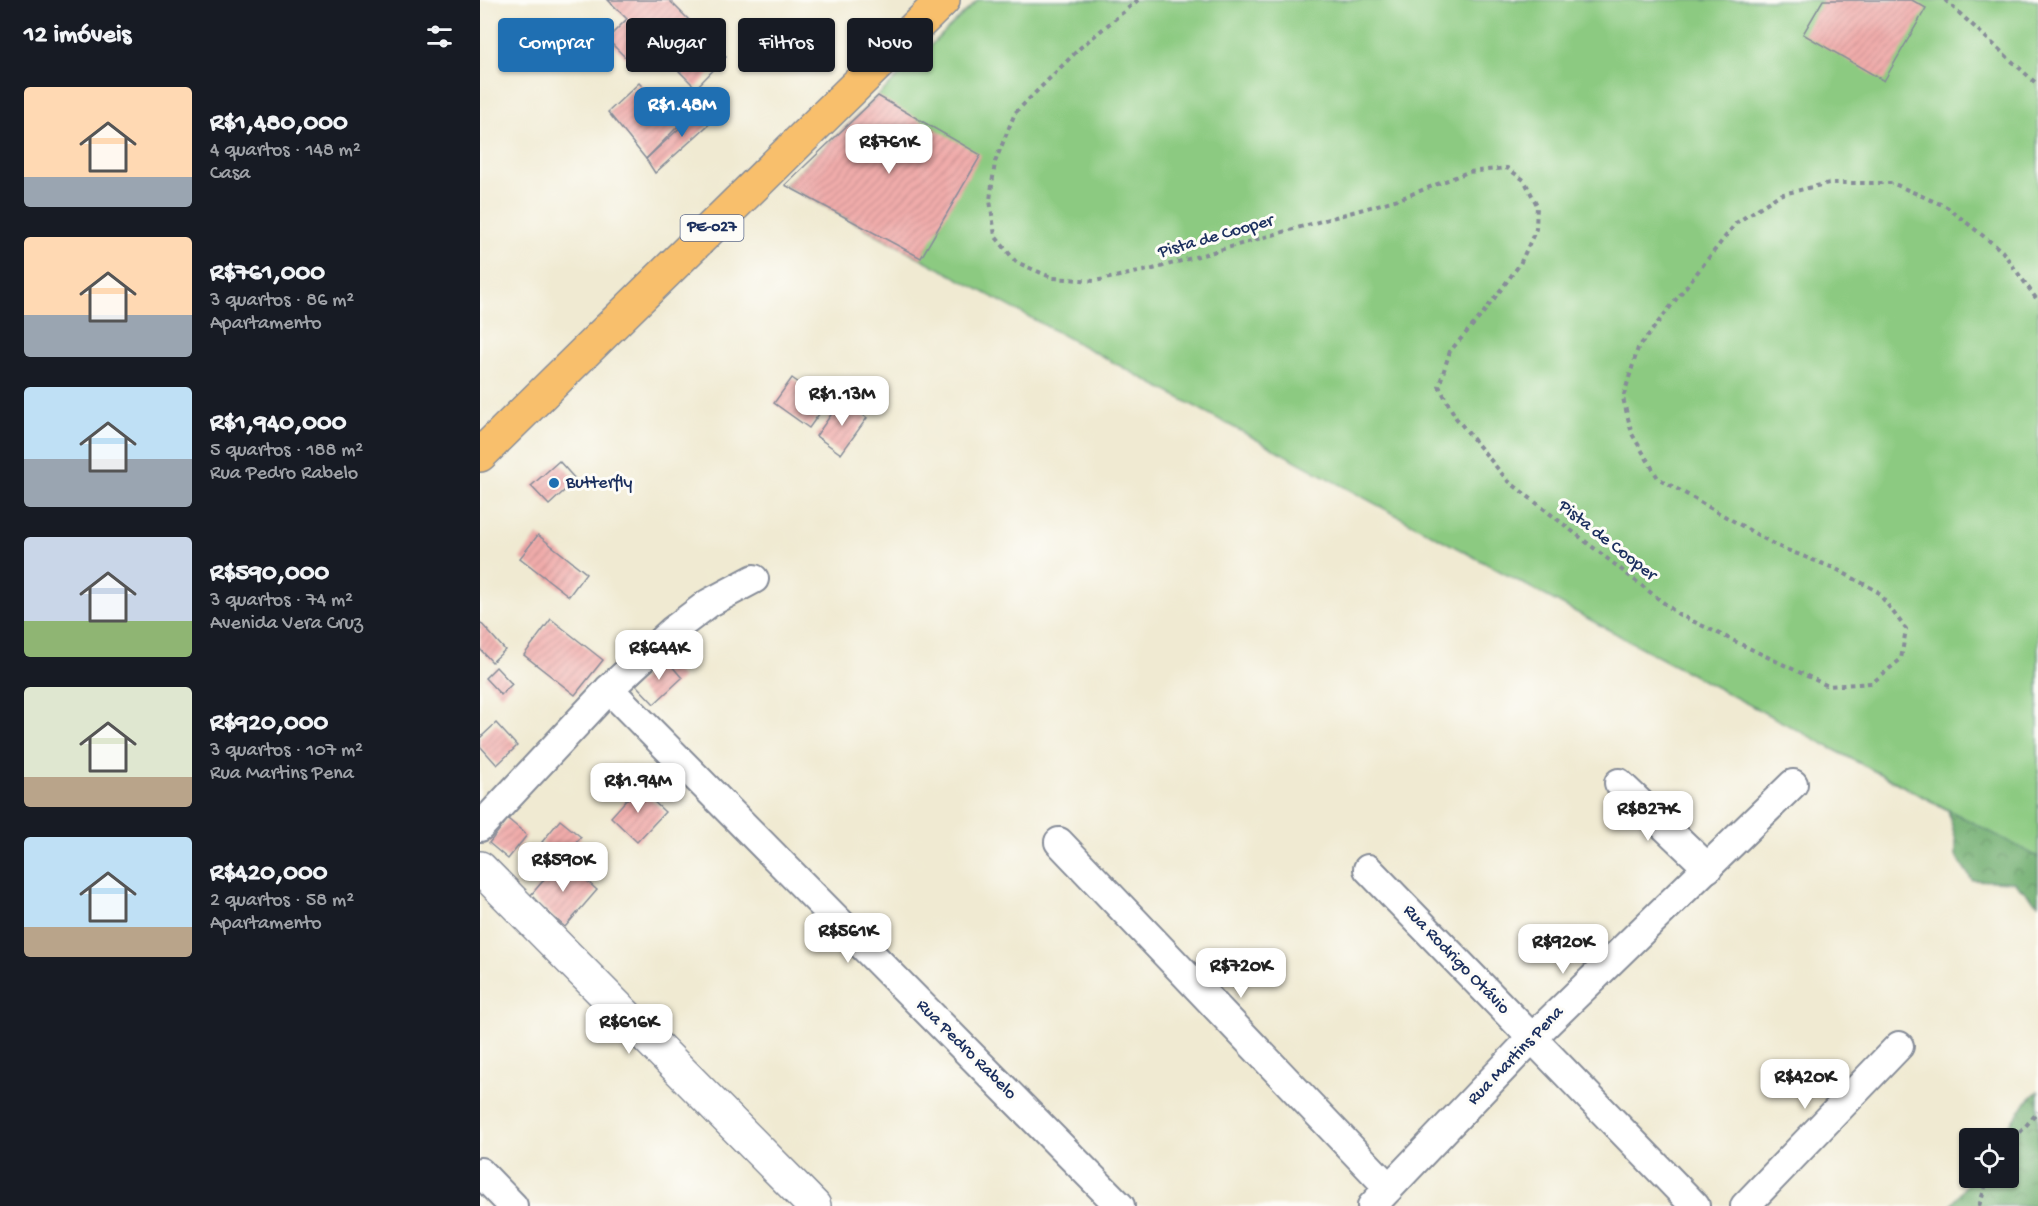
<!DOCTYPE html>
<html lang="pt">
<meta charset="utf-8">
<style>
body{margin:0;font-family:"Gochi Hand",sans-serif;background:#20242c;color:#f1f3f6;height:100vh;display:flex;flex-direction:column;font-size:22px;white-space:nowrap}
*{box-sizing:border-box;margin:0}
p{font-size:20px;color:#9ea1a6}
.icon{flex:none;width:33px;height:33px;fill:none;stroke:currentColor;stroke-width:2;stroke-linecap:round;stroke-linejoin:round}
.map{position:relative;flex:1;overflow:hidden}
.side{display:flex;flex-direction:column;background:#171b24;width:480px}
.side>*{flex:none}
.guide{position:absolute;left:18px;top:18px;width:570px;height:54px;display:flex;gap:12px}
.buttons{position:absolute;left:1479px;top:1128px;display:grid;gap:12px}
.buttons a{display:grid;place-items:center;width:60px;height:60px;border-radius:6px;background:#171b24;box-shadow:0 2px 4px #0004;font-size:30px}
.price{position:absolute;translate:-50% -51px;padding:0 14px;border-radius:12px;background:#fff;color:#222;font-size:20px;line-height:39px;filter:drop-shadow(0 2px 3px #0008)}
.price::after{content:'';position:absolute;left:50%;top:36px;width:18px;height:14px;margin-left:-9px;background:inherit;clip-path:polygon(0 0,100% 0,50% 100%)}
.price.active{background:#1f6fb2;color:#fff}
ul{padding:0;list-style:none}
li{display:flex;align-items:center;gap:18px;height:150px;padding:0 24px}
li span{display:grid;place-items:center;flex:none;width:168px;height:120px;border-radius:6px;color:#555}
li>.icon{margin-inline-start:auto}
span .icon{width:72px;height:72px;fill:#fffc;stroke-width:1}
li b{font-size:26px}
h2{display:flex;justify-content:space-between;align-items:center;height:72px;padding:0 24px;font-size:26px}
.pill{padding:0 21px;border-radius:6px;background:#171b24;box-shadow:0 2px 4px #0004;font-size:21px;line-height:54px}
.pill.active{background:#1f6fb2;color:#fff}
main{display:flex;flex:1;min-height:0}
.map>svg:first-child{display:block}
.forest{fill:url(#forest-crowns);stroke:#466e66;stroke-width:1.5}
.green{fill:#8cca81;stroke:#547c70;stroke-width:1.5}
.building{fill:url(#building-hatch)}
.lines{fill:none;stroke-linecap:round;stroke-linejoin:round}
.minor-casing{stroke:#868c98;stroke-width:32}
.tertiary-casing{stroke:#868c98;stroke-width:36}
.primary-casing{stroke:#868c98;stroke-width:36}
.path{stroke:#868c98;stroke-width:4;stroke-dasharray:4.5 4.5;stroke-linecap:butt}
.minor{stroke:#fff;stroke-width:28}
.tertiary{stroke:#fff;stroke-width:33}
.primary{stroke:#f8bf6c;stroke-width:33}
.poi-dot{fill:#1f6fb2;stroke:#fdfcf7;stroke-width:2}
.labels{text-anchor:middle;dominant-baseline:central;stroke-width:6;stroke-linejoin:round;paint-order:stroke}
.shield{fill:#fdfcf7;stroke:#5f6c8c;stroke-width:1.5}
.shield-label{font-size:16px;font-weight:bold;fill:#1b2f5e}
.street-label{font-size:18px;fill:#1b2f5e;stroke:#fdfcf7}
.poi-label{font-size:18px;fill:#1b2f5e;stroke:#fdfcf7;text-anchor:start}
</style>
<main>
<section class="side">
<h2>12 imóveis<svg class="icon" aria-label="filters" viewBox="0 0 24 24"><path d="M4 7h16M4 17h16"/><circle cx="9" cy="7" r="2"/><circle cx="15" cy="17" r="2"/></svg></h2>
<ul>
<li><span style="background:linear-gradient(#ffd9b3 75%,#9aa5b1 0)"><svg class="icon" aria-label="home" viewBox="0 0 24 24"><path d="M3 11l9-7 9 7M6 9v11h12V9"/></svg></span><div><b>R$1,480,000</b><p>4 quartos · 148 m²</p><p>Casa</p></div></li>
<li><span style="background:linear-gradient(#ffd9b3 65%,#9aa5b1 0)"><svg class="icon" aria-label="home" viewBox="0 0 24 24"><path d="M3 11l9-7 9 7M6 9v11h12V9"/></svg></span><div><b>R$761,000</b><p>3 quartos · 86 m²</p><p>Apartamento</p></div></li>
<li><span style="background:linear-gradient(#bfe0f5 60%,#9aa5b1 0)"><svg class="icon" aria-label="home" viewBox="0 0 24 24"><path d="M3 11l9-7 9 7M6 9v11h12V9"/></svg></span><div><b>R$1,940,000</b><p>5 quartos · 188 m²</p><p>Rua Pedro Rabelo</p></div></li>
<li><span style="background:linear-gradient(#c9d6e8 70%,#8fb573 0)"><svg class="icon" aria-label="home" viewBox="0 0 24 24"><path d="M3 11l9-7 9 7M6 9v11h12V9"/></svg></span><div><b>R$590,000</b><p>3 quartos · 74 m²</p><p>Avenida Vera Cruz</p></div></li>
<li><span style="background:linear-gradient(#dfe7d0 75%,#b9a48a 0)"><svg class="icon" aria-label="home" viewBox="0 0 24 24"><path d="M3 11l9-7 9 7M6 9v11h12V9"/></svg></span><div><b>R$920,000</b><p>3 quartos · 107 m²</p><p>Rua Martins Pena</p></div></li>
<li><span style="background:linear-gradient(#bfe0f5 75%,#b9a48a 0)"><svg class="icon" aria-label="home" viewBox="0 0 24 24"><path d="M3 11l9-7 9 7M6 9v11h12V9"/></svg></span><div><b>R$420,000</b><p>2 quartos · 58 m²</p><p>Apartamento</p></div></li>
</ul>
</section>
<div class="map">
<svg width="1558" height="1206" viewBox="0 0 1558 1206">
<defs>
<pattern id="forest-crowns" width="20" height="18" patternUnits="userSpaceOnUse" patternTransform="scale(1.5)"><rect width="20" height="18" fill="#71ae6f"/><path d="M2 6a3 3 0 1 1 6 0M12 15a3 3 0 1 1 6 0" fill="none" stroke="#5c8e5e"/></pattern>
<pattern id="building-hatch" width="6" height="6" patternUnits="userSpaceOnUse" patternTransform="scale(1.5)"><rect width="6" height="6" fill="#f0acaa"/><path d="M-1 1l2-2M0 6l6-6M5 7l2-2" fill="none" stroke="#cd9495"/></pattern>
</defs>
<rect width="100%" height="100%" fill="#fdfcf7"/>
<filter id="ink" filterUnits="userSpaceOnUse"><feTurbulence type="fractalNoise" baseFrequency=".0167" numOctaves="2"/><feDisplacementMap in="SourceGraphic" scale="12" xChannelSelector="R" yChannelSelector="G"/><feConvolveMatrix kernelMatrix="1 2 1 2 8 2 1 2 1" color-interpolation-filters="sRGB"/></filter>
<filter id="wash" filterUnits="userSpaceOnUse"><feTurbulence type="fractalNoise" baseFrequency=".008" numOctaves="4" result="noise"/><feDisplacementMap in="SourceGraphic" scale="24" xChannelSelector="R" yChannelSelector="G"/><feGaussianBlur stdDeviation="1.35" result="paint"/><feColorMatrix in="noise" values="0 0 0 0 0 0 0 0 0 0 0 0 0 0 0 0 0 1.4 0 .05"/><feComposite in="paint" operator="in"/></filter>
<g filter="url(#wash)">
<rect width="100%" height="100%" fill="#f0ead2"/>
<g class="forest">
<path d="M1558,653V904L1534,882L1492,880L1476,856V841L1468,810L1347,746L1407,713Z"/>
<path d="M1558,1091V1206H1471L1491,1178H1528V1138H1520L1546,1102Z"/>
</g>
<path class="green" d="M498,0H1558V857L1192,664L305,185Z"/>
<g id="blocks">
<g class="building">
<path d="M128,0H189L246,57L216,88L166,38L146,58L127,39L147,19Z"/>
<path d="M1343,0H1432L1446,8L1404,81L1323,34Z"/>
<path d="M159,83L199,125L166,159L128,112Z"/>
<path d="M398,96L501,155L441,258L305,185Z"/>
<path d="M228,102L237,117L175,173L166,159Z"/>
<path d="M312,378L347,403L329,428L294,403Z"/>
<path d="M362,399L387,418L361,454L336,436Z"/>
<path d="M79,461L96,480L69,505L51,486Z"/>
<path d="M58,535L106,573L89,596L40,558Z"/>
<path d="M71,619L123,660L95,695L44,655Z"/>
<path d="M0,622L25,650L12,662L0,649Z"/>
<path d="M185,658L202,678L174,704L156,685Z"/>
<path d="M16,667L32,684L21,695L5,678Z"/>
<path d="M16,723L37,746L17,765L0,746V738Z"/>
<path d="M158,787L185,812L157,842L131,817Z"/>
<path d="M28,819L47,835L28,859L9,843Z"/>
<path d="M80,820L101,837L82,859L62,842Z"/>
<path d="M82,859L117,890L85,927L50,896Z"/>
</g>
</g>
</g>
<g filter="url(#ink)">
<use href="#blocks" fill-opacity="0" stroke="#868c98" stroke-width="1.5"/>
<g class="lines">
<defs>
<g id="minor">
<path d="M129,689L640,1206"/>
<path d="M1139,783L1228,868"/>
<path d="M0,827L129,689L192,631L229,603L274,579"/>
<path d="M579,842L909,1188"/>
<path d="M888,869L1215,1206"/>
<path d="M0,1172L33,1206"/>
<path d="M892,1206L1052,1038L1313,784"/>
<path d="M1265,1206L1419,1046"/>
</g>
<path id="tertiary" d="M0,868L334,1206"/>
<path id="primary" d="M0,455L463,0"/>
</defs>
<use href="#minor" class="minor-casing"/>
<use href="#tertiary" class="tertiary-casing"/>
<use href="#primary" class="primary-casing"/>
<g class="path">
<path d="M658,0L601,47L535,113L515,162L510,200L515,236L536,262L573,278L615,281L673,269L922,198L988,172L1027,168L1044,180L1057,205L1056,229L1040,264L1001,316L970,351L959,386L976,418L1027,480L1198,614L1348,686L1392,683L1421,659L1426,629L1397,591L1356,569L1297,546L1178,478L1152,434L1143,398L1158,348L1256,223L1299,195L1349,183H1412L1467,207L1522,251L1558,301"/>
<path d="M1465,0L1558,85"/>
<path d="M1528,1146L1558,1112"/>
<path d="M1499,1206L1508,1178"/>
</g>
<use href="#minor" class="minor"/>
<use href="#tertiary" class="tertiary"/>
<use href="#primary" class="primary"/>
</g>
</g>
<circle class="poi-dot" cx="74" cy="483" r="6"/>
<g class="labels">
<rect class="shield" x="200.5" y="215" width="63" height="26" rx="4.5"/>
<g class="shield-label">
<text x="232" y="228">PE-027</text>
</g>
<g class="street-label">
<text transform="translate(736 237) rotate(-16)">Pista de Cooper</text>
<text transform="translate(1127 541) rotate(38)">Pista de Cooper</text>
<text transform="translate(976 960) rotate(46)">Rua Rodrigo Otávio</text>
<text transform="translate(486 1050) rotate(45)">Rua Pedro Rabelo</text>
<text transform="translate(1036 1056) rotate(-46)">Rua Martins Pena</text>
</g>
<g class="poi-label">
<text x="86" y="483">Butterfly</text>
</g>
</g>
</svg>
<div class="buttons">
<a><svg class="icon" aria-label="locate" viewBox="0 0 24 24"><circle cx="12" cy="12" r="6"/><path d="M12 2v4M12 18v4M2 12h4M18 12h4"/></svg></a>
</div>
<b class="price active" style="left:202px;top:138px">R$1.48M</b>
<b class="price" style="left:409px;top:175px">R$761K</b>
<b class="price" style="left:362px;top:427px">R$1.13M</b>
<b class="price" style="left:179px;top:681px">R$644K</b>
<b class="price" style="left:158px;top:814px">R$1.94M</b>
<b class="price" style="left:1168px;top:842px">R$827K</b>
<b class="price" style="left:83px;top:893px">R$590K</b>
<b class="price" style="left:368px;top:964px">R$561K</b>
<b class="price" style="left:1083px;top:975px">R$920K</b>
<b class="price" style="left:761px;top:999px">R$720K</b>
<b class="price" style="left:149px;top:1055px">R$616K</b>
<b class="price" style="left:1325px;top:1110px">R$420K</b>
<div class="guide">
<a class="pill active">Comprar</a>
<a class="pill">Alugar</a>
<a class="pill">Filtros</a>
<a class="pill">Novo</a>
</div>
</div>
</main>
